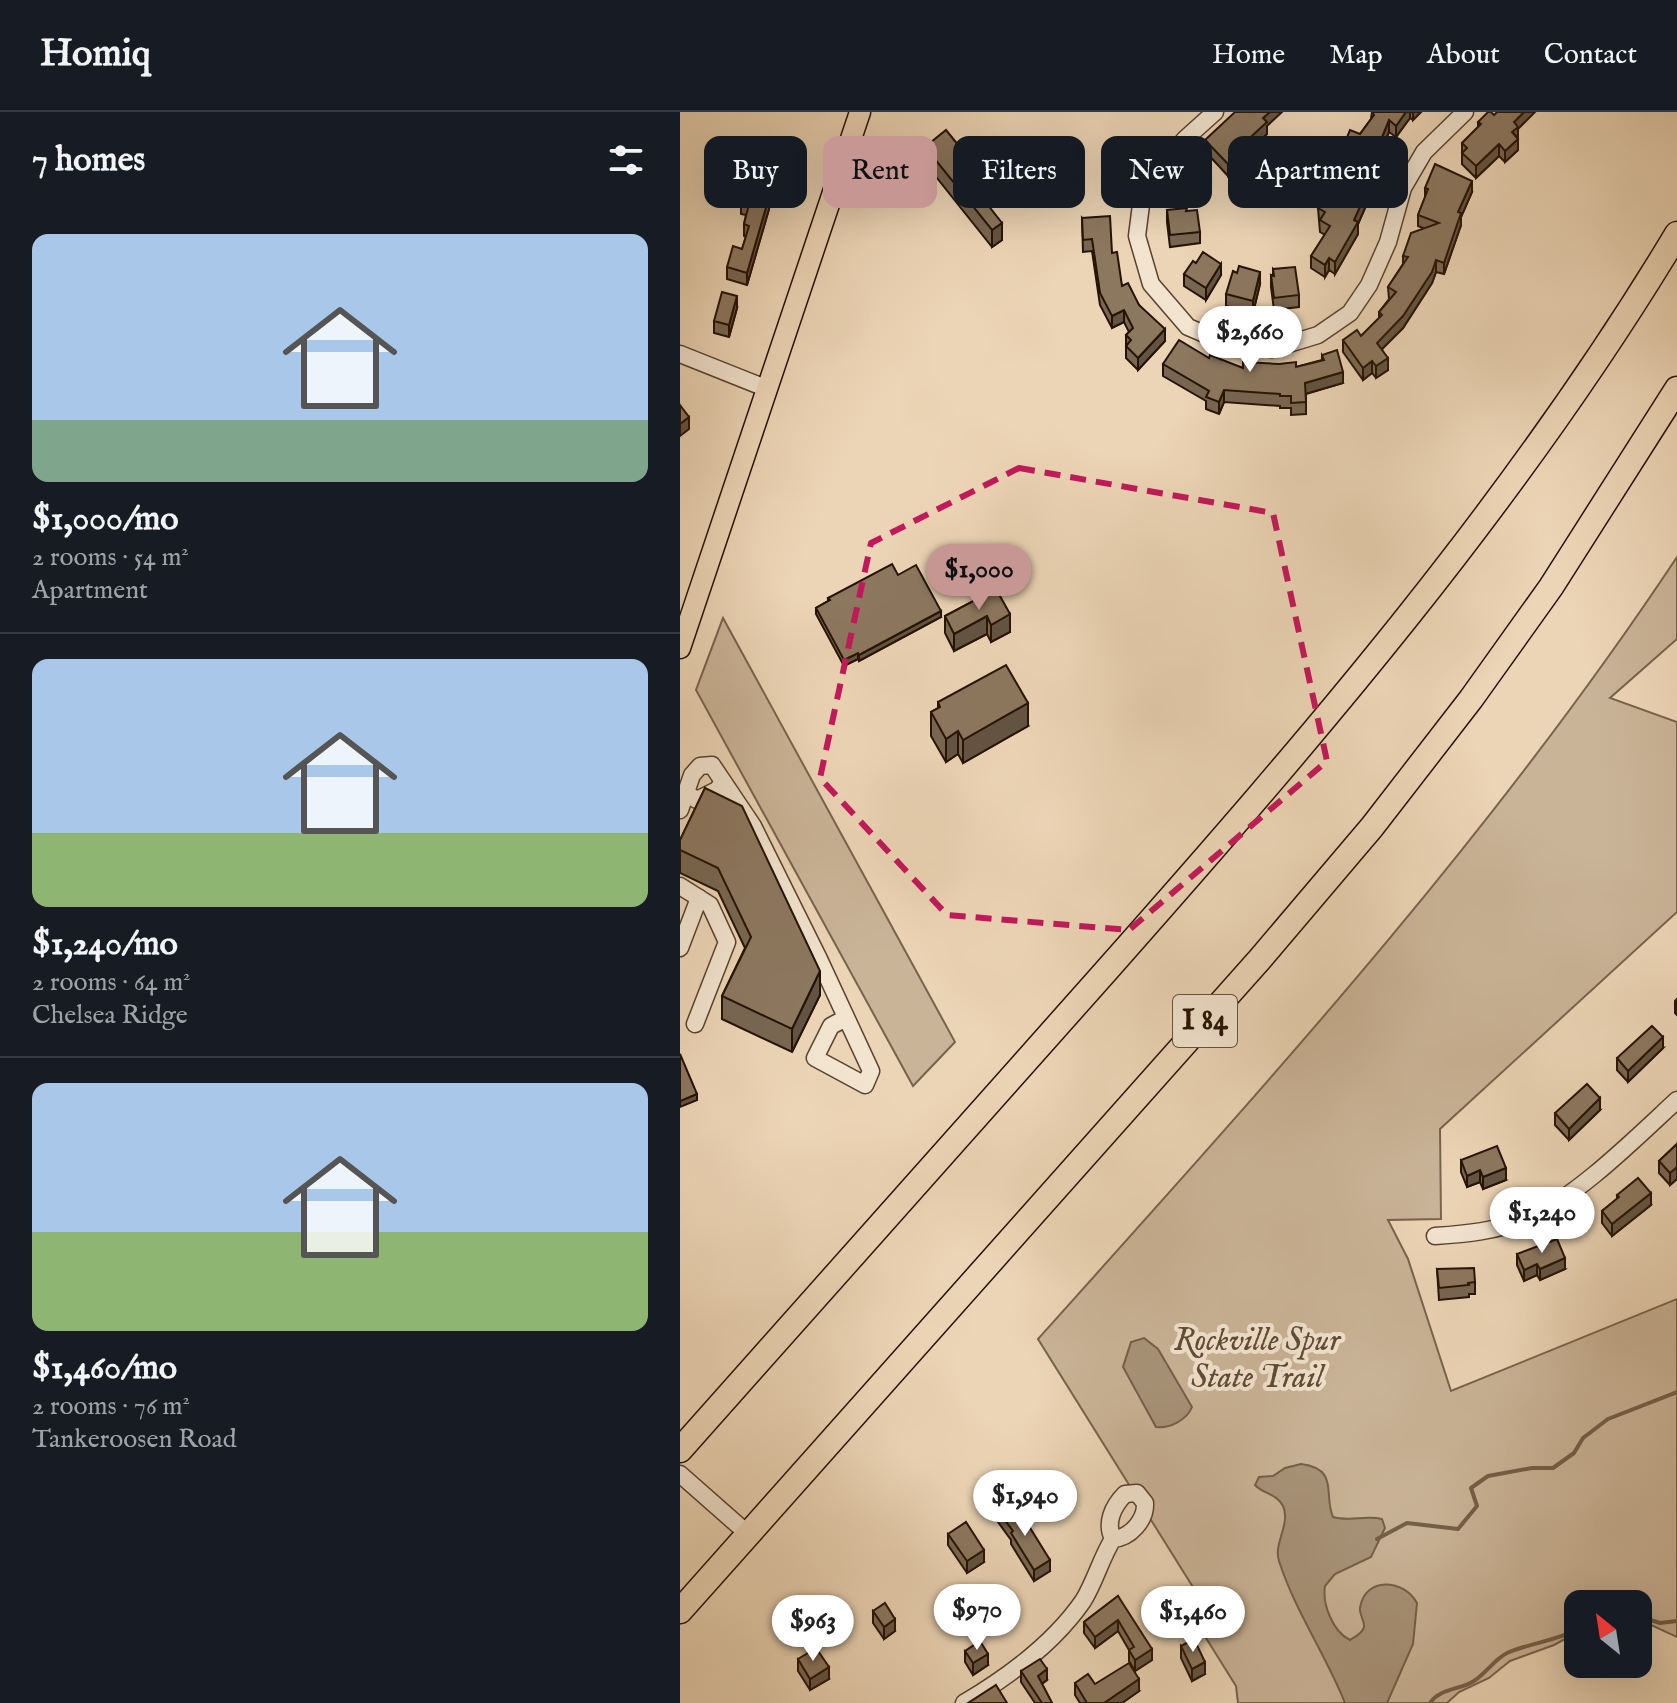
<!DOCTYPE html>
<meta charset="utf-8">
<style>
body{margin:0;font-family:"IM FELL English",serif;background:#242831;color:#f1f3f6;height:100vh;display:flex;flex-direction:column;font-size:30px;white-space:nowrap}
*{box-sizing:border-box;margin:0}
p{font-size:26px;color:#9ea1a6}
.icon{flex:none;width:44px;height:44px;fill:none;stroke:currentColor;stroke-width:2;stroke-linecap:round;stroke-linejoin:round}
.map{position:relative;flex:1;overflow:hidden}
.drawer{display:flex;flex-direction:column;background:#171b24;width:680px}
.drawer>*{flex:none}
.top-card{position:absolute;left:24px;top:24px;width:760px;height:72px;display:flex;gap:16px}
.needle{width:52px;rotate:330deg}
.tools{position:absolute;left:884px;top:1478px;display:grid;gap:16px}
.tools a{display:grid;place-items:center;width:88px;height:88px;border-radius:16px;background:#171b24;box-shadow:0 8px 32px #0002;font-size:40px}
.price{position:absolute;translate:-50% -68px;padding:0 18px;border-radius:28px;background:#fff;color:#222;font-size:26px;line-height:52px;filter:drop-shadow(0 2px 4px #0008)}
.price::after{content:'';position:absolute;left:50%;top:48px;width:24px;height:18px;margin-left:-12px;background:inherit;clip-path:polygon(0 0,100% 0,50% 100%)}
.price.current{background:#c59692;color:#111}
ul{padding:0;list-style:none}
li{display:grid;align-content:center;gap:16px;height:424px;padding:0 32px}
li+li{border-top:2px solid #363941}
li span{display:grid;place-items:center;height:248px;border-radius:16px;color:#555}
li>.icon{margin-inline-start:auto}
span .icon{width:144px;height:144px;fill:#fffc;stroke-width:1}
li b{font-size:34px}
h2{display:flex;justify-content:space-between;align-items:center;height:96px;padding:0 32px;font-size:34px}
.tag{padding:0 28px;border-radius:16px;background:#171b24;box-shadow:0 8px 32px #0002;font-size:28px;line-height:72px}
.tag.current{background:#c59692;color:#111}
header{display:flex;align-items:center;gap:48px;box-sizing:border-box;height:112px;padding:0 40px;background:#171b24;border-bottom:2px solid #363941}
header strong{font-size:38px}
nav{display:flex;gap:44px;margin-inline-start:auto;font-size:28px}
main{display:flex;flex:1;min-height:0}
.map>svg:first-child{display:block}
.green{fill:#cab497;stroke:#78634c;stroke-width:2}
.water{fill:#a89378;stroke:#745f48;stroke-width:2}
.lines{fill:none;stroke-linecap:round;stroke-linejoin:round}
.stream{stroke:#745f48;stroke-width:4}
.minor-casing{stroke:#57432e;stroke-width:19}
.major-casing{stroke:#251201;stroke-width:23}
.highway-casing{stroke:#251201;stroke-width:27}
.minor{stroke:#f3e4d0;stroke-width:16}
.major{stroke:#ecd5b6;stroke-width:20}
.highway{stroke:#ecd5b6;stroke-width:24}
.wall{fill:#786652;stroke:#251201;stroke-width:2}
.shaded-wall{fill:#625342;stroke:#251201;stroke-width:2}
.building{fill:#8c775f;stroke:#251201;stroke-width:2}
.marked{fill:none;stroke:#c2185b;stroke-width:6;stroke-dasharray:16 10;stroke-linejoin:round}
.labels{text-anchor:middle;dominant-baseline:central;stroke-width:8;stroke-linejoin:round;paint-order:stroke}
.shield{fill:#f3e4d0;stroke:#63513f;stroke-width:2}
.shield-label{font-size:30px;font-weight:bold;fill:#251201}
.park-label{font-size:32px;font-style:italic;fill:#5f4b36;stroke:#f3e4d0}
</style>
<header>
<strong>Homiq</strong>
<nav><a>Home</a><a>Map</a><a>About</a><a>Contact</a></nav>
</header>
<main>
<section class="drawer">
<h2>7 homes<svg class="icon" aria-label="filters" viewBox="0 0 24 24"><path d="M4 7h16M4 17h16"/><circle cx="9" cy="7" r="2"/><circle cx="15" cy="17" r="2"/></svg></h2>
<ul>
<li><span style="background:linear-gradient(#a9c7e8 75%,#7fa58c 0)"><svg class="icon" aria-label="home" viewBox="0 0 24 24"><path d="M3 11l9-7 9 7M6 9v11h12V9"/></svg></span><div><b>$1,000/mo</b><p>2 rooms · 54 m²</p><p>Apartment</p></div></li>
<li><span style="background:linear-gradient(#a9c7e8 70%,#8fb573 0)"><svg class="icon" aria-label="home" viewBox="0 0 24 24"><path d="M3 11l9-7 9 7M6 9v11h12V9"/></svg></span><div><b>$1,240/mo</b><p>2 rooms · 64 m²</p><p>Chelsea Ridge</p></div></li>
<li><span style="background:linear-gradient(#a9c7e8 60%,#8fb573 0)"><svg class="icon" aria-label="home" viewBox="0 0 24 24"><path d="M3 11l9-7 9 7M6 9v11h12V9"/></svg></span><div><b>$1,460/mo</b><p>2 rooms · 76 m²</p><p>Tankeroosen Road</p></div></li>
</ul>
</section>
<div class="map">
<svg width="997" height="1591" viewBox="0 0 997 1591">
<rect width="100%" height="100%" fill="#ecd5b6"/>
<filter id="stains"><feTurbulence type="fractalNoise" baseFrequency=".0025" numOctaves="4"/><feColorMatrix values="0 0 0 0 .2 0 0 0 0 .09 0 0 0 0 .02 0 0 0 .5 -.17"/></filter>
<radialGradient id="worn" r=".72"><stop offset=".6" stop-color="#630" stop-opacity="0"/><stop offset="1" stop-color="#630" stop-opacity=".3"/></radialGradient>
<g class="green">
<path d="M997,445V527L930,586L997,610V800L760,1017L761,1107L708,1108L728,1147L771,1279L997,1187V1525L958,1507V1492H898V1520L874,1533L830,1549L809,1566L779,1580L767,1591H558L556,1574L506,1494L516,1480L358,1227C583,976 810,727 997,445Z"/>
<path d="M43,506L275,930L233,974L16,578Z"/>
</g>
<g class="water">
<path d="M464,1226L478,1237L512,1295C507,1308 489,1317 476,1315L443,1255L451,1230Z"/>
<path d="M621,1352C660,1357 643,1383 653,1405C670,1410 685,1403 702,1407L705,1416L691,1445L655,1462L645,1474C642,1492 653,1520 670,1528C675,1525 683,1521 684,1515C685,1509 679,1503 680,1496C685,1464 724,1467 737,1491L733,1532L707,1591H665C646,1543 615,1499 599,1449C593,1432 611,1412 603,1394C596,1381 583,1382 575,1373L579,1365L593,1364L605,1356Z"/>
</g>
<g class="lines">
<g class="stream">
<path d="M697,1427L727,1411L778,1417L797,1394L791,1376L808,1364L852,1356H873L894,1341L903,1326L928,1307L997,1280"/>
<path d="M958,1504L980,1511L997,1509"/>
<path d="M750,1591C760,1576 780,1578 794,1569C806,1561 815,1547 827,1541C850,1531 876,1529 898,1517"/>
</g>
<defs>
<g id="minor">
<path d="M535,0L505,27L463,77L457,124L471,172L508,215L548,232L592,237L638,223L670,201L689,173L708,130L723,76L744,40L785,0"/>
<path d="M0,242L88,277"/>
<path d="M5,681L17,688L37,678L43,670"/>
<path d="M0,698L12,663L20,654L32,653L73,714L139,847L191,959L185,973L135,946L151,914L166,906"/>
<path d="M0,774L19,786"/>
<path d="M0,836L19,786L30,793L47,830L15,912"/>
<path d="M755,1124C786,1122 817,1119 846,1107C894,1088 958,1024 997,988"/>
<path d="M0,1362L68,1422"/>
<path d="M284,1591C328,1565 374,1531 403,1489C415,1470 421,1446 433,1427C450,1426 466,1408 465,1391L457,1381L445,1382C433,1394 425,1411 433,1427"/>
</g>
<path id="major" d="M0,536L180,0"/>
<g id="highway">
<path d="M0,1338C142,1179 284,1019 426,859C632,626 836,390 997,122"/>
<path d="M0,1499L580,847L692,715L791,587L871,475L997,277"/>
</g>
</defs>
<use href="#minor" class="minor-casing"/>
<use href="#major" class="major-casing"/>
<use href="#highway" class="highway-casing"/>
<use href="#minor" class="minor"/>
<use href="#major" class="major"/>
<use href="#highway" class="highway"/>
</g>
<g class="wall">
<path d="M692,0H741L733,8L730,6L716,25L709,20L700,42L703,55L678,112V122L655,162L649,158L645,165L631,156V144L645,123L640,120L638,96L652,86L666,54V45L664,44V33L680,22L691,7Z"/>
<path d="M814,3L838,17V38L825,50L819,44L796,66L782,52V31L798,15V10Z"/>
<path d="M587,14V22L564,43V49L548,64L525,39V28Z"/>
<path d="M245,35L283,39L306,61L298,68V82L322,128L312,135L245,51Z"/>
<path d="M504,62L531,68L526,88L512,84L511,89L497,85V73Z"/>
<path d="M745,76L792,80L781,105V113L764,162L756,160L752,171L723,216L702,237L708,258L696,266L692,261L683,268L663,240V228L681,224L699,206V200L709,187L708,175L723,152V144L743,116L738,114V103L745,86Z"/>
<path d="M61,90L89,97L67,173L47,167V155L62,137L66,125L64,124V112L66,103L61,102Z"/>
<path d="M487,98L507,99L520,120V131L490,135L487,110Z"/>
<path d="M402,106L432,141L442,174L459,193L485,229L458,258L446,246V223L449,220L444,210L432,216L420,193L412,139L403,140Z"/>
<path d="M516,151L541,163L526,188L504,174V162Z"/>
<path d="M593,157L619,183V195L594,198L591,175V163L593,164Z"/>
<path d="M580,172L573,201L546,194V182Z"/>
<path d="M57,196L49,225L34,221V209Z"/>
<path d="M642,243L663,271L626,282V302L611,303V296H600V294L544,290L539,302L526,297V289L483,264V252L529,246L563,256L616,255L642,248Z"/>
<path d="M218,463L261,505L179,549L178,547L164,554L136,502V496L148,489V486Z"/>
<path d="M316,477L330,520L311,530L307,522L274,539L265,521V504Z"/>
<path d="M258,590L348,614L283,651L278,642L266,650L251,624V600L258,596Z"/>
<path d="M25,676L140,883L112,940L42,907V884L65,836L38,779L0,761V728Z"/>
<path d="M997,887V903L995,901V889Z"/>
<path d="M983,936L948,970L937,958V946Z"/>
<path d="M920,998L889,1028L875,1013V1001Z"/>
<path d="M997,1032V1067L990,1073L979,1061V1049Z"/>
<path d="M781,1048L826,1068L803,1077L800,1070L787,1075L781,1060Z"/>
<path d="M937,1083L971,1093L932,1124L922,1111V1099L937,1087Z"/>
<path d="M837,1142L885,1157L860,1168L857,1163L844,1169L837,1153Z"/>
<path d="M757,1157L795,1170V1182H789V1185L759,1188Z"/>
<path d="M318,1399L370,1459L354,1469L331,1432V1428L318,1410Z"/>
<path d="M268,1422L304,1450L287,1461L268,1433Z"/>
<path d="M438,1484L472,1548L455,1559L449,1549V1538L438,1519L415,1536L404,1521V1510Z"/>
<path d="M193,1499L215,1519L204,1527L193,1511Z"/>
<path d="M501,1534L525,1562L512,1569L501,1546Z"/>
<path d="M285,1539L308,1553L293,1563L285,1550Z"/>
<path d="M118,1547L149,1567L130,1578L118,1559Z"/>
<path d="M341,1559L367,1568L362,1572L372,1591H355L341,1570Z"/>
<path d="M395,1571L415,1572L459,1579L442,1591H400L395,1583Z"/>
</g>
<g class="shaded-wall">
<path d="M590,0H602L587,14V22L564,43V49L548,64V52L583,6Z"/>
<path d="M726,0H730V6L716,25V14Z"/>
<path d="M733,0H741L733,8Z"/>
<path d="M844,0H855L838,17V26L832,20L834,10Z"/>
<path d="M709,8V20L696,52V40Z"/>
<path d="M838,27V38L825,50V39Z"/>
<path d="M819,32V44L796,66V54Z"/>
<path d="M703,43V55L678,112V122L655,162V150Z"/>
<path d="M306,45V61L298,68V94L291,68L293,56Z"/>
<path d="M531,56V68L526,88V76Z"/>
<path d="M792,69V80L781,105V113L764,162V151L778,100Z"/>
<path d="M89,85V97L67,173V161Z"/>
<path d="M322,111V128L312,135V118Z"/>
<path d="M649,146V158L645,165V153Z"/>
<path d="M756,148V160L752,171L723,216L697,242V231Z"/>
<path d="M541,152V163L526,188V176Z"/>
<path d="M580,160V172L573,201V189Z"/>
<path d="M57,184V196L49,225V213Z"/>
<path d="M444,198V210L432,216V204Z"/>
<path d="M485,217V229L458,258V246Z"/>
<path d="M708,246V258L696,266V254Z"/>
<path d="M692,249V261L683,268V256Z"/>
<path d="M663,260V271L625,282V271Z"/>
<path d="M544,278V290L539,302V290Z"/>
<path d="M9,305V317L0,324V312Z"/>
<path d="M261,499V505L179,549V543Z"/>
<path d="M330,502V520L311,530V513Z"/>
<path d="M307,504V522L274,539V522Z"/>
<path d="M178,541V547L164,554V548Z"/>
<path d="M348,591V614L283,651V628Z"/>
<path d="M278,619V642L266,650V627Z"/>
<path d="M140,859V883L112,940V917Z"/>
<path d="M983,925V936L948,970V959Z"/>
<path d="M17,982V988L0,995V989Z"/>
<path d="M920,986V998L889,1028V1017Z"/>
<path d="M997,1055V1067L990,1073V1061Z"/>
<path d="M826,1056V1068L803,1077V1065Z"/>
<path d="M800,1058V1070L787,1075V1064Z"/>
<path d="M971,1081V1093L932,1124V1112Z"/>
<path d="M885,1146V1157L860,1168V1157Z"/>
<path d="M857,1152V1163L844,1169V1158Z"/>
<path d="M304,1438V1450L287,1461V1449Z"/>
<path d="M370,1448V1459L354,1469V1458Z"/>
<path d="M215,1507V1519L204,1527V1515Z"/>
<path d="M438,1508V1519L415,1536V1525Z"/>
<path d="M472,1537V1548L455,1559V1548Z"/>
<path d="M308,1542V1553L293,1563V1551Z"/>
<path d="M525,1550V1562L512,1569V1557Z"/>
<path d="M149,1555V1567L130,1578V1567Z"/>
<path d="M367,1557V1568L358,1574V1564Z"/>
<path d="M459,1567V1579L442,1591H424Z"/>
</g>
<g class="building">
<path d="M555,0H590L583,6L587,10L561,34L564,37L548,52L525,28Z"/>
<path d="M692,0H726L716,14L709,8L696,40L703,43L674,108L678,110L655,150L649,146L645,153L631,144L650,114L640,108L645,100L638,96L646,83L652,86L669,45L666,44L669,35L664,33L670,18L680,22L694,3Z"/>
<path d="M808,0H811L814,3L817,0H844L834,10L838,15L832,20L838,27L825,39L819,32L796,54L782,41L787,36L782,31L801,12L798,10Z"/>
<path d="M266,18L283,39L306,45L293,56L298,63L291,68L298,78L297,79L322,111L312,118L245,35Z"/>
<path d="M507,49L531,56L526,76L512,72L511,77L497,73L500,61L504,62Z"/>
<path d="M755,52L792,69L778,100L781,101L764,151L756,148L752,160L723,204L697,231L708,246L696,254L692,249L683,256L663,228L677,218L681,224L702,203L699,200L716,180L708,175L728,145L723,144L731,121L759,111L738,103L748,77L745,76Z"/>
<path d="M63,79L89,85L67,161L47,155L53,134L62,137L69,114L64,112L69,92L61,90Z"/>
<path d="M507,96L506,99L517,98L520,120L490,123L487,98Z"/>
<path d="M430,104L432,141L437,140L442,174L448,171L459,193L485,217L458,246L446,234L451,228L446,223L453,216L444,198L432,204L420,181L412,127L403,128L402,106Z"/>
<path d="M523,140L541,152L526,176L504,162L513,149L516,151Z"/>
<path d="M559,154L580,160L573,189L546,182L553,159L557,161Z"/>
<path d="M615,155L619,183L594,186L591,163L594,164L593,157Z"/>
<path d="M42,180L57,184L49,213L34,209Z"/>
<path d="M499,228L529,246L530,243L563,256V250L599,252L616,250V255L644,248L642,243L657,238L663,260L625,271L626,290L611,291V284H600V282L544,278L539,290L526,285L529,279L483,252Z"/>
<path d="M0,293L9,305L0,312Z"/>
<path d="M212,452L218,463L236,453L261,499L179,543L178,541L164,548L136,496L150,488L148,486Z"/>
<path d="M316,477L330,502L311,513L307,504L274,522L265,504Z"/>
<path d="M326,553L348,591L283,628L278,619L266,627L251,600L260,595L258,590Z"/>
<path d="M25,676L62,694L140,859L112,917L42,884L71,825L38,756L0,738V728Z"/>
<path d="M972,914L983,925L948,959L937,946Z"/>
<path d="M0,942L17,982L0,989Z"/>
<path d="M907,972L920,986L889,1017L875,1001Z"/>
<path d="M997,1032V1055L990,1061L979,1049Z"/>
<path d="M817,1034L826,1056L803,1065L800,1058L787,1064L781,1048Z"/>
<path d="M958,1066L971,1081L932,1112L922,1099L939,1085L937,1083Z"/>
<path d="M877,1127L885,1146L860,1157L857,1152L844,1158L837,1142Z"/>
<path d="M794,1156L795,1170L788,1171L789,1173L759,1176L757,1157Z"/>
<path d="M330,1391L345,1412L347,1411L370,1448L354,1458L331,1421L333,1419L318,1399Z"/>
<path d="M286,1410L304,1438L287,1449L268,1422Z"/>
<path d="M438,1484L472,1537L455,1548L449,1538L454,1535L438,1508L415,1525L404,1510Z"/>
<path d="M205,1491L215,1507L204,1515L193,1499Z"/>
<path d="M514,1527L525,1550L512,1557L501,1534Z"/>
<path d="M300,1529L308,1542L293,1551L285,1539Z"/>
<path d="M136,1536L149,1555L130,1567L118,1547Z"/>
<path d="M360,1547L367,1557L358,1564L372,1591H362L341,1559Z"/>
<path d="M449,1551L459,1567L424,1591H407L395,1571L408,1562L415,1572Z"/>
<path d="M316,1573L327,1591H288Z"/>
</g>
<path class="marked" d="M339,356L593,401L647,649L449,818L267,803L140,666L191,431Z"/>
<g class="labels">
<rect class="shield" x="493" y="883" width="64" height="52" rx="6"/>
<g class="shield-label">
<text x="525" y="909">I 84</text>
</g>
<g class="park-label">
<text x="577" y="1229">Rockville Spur<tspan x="577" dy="37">State Trail</tspan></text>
</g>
</g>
<rect width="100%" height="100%" filter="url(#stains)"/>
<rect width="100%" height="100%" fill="url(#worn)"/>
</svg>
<div class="tools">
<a><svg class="needle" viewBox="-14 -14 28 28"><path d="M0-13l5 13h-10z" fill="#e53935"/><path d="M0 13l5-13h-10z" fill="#9ea1a6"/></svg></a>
</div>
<b class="price" style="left:570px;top:262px">$2,660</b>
<b class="price current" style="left:299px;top:500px">$1,000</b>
<b class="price" style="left:862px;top:1143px">$1,240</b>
<b class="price" style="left:345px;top:1426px">$1,940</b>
<b class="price" style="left:297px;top:1540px">$970</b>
<b class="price" style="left:513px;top:1542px">$1,460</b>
<b class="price" style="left:133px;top:1551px">$963</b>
<div class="top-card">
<a class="tag">Buy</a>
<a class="tag current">Rent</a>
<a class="tag">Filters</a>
<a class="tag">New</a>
<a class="tag">Apartment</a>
</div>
</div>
</main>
